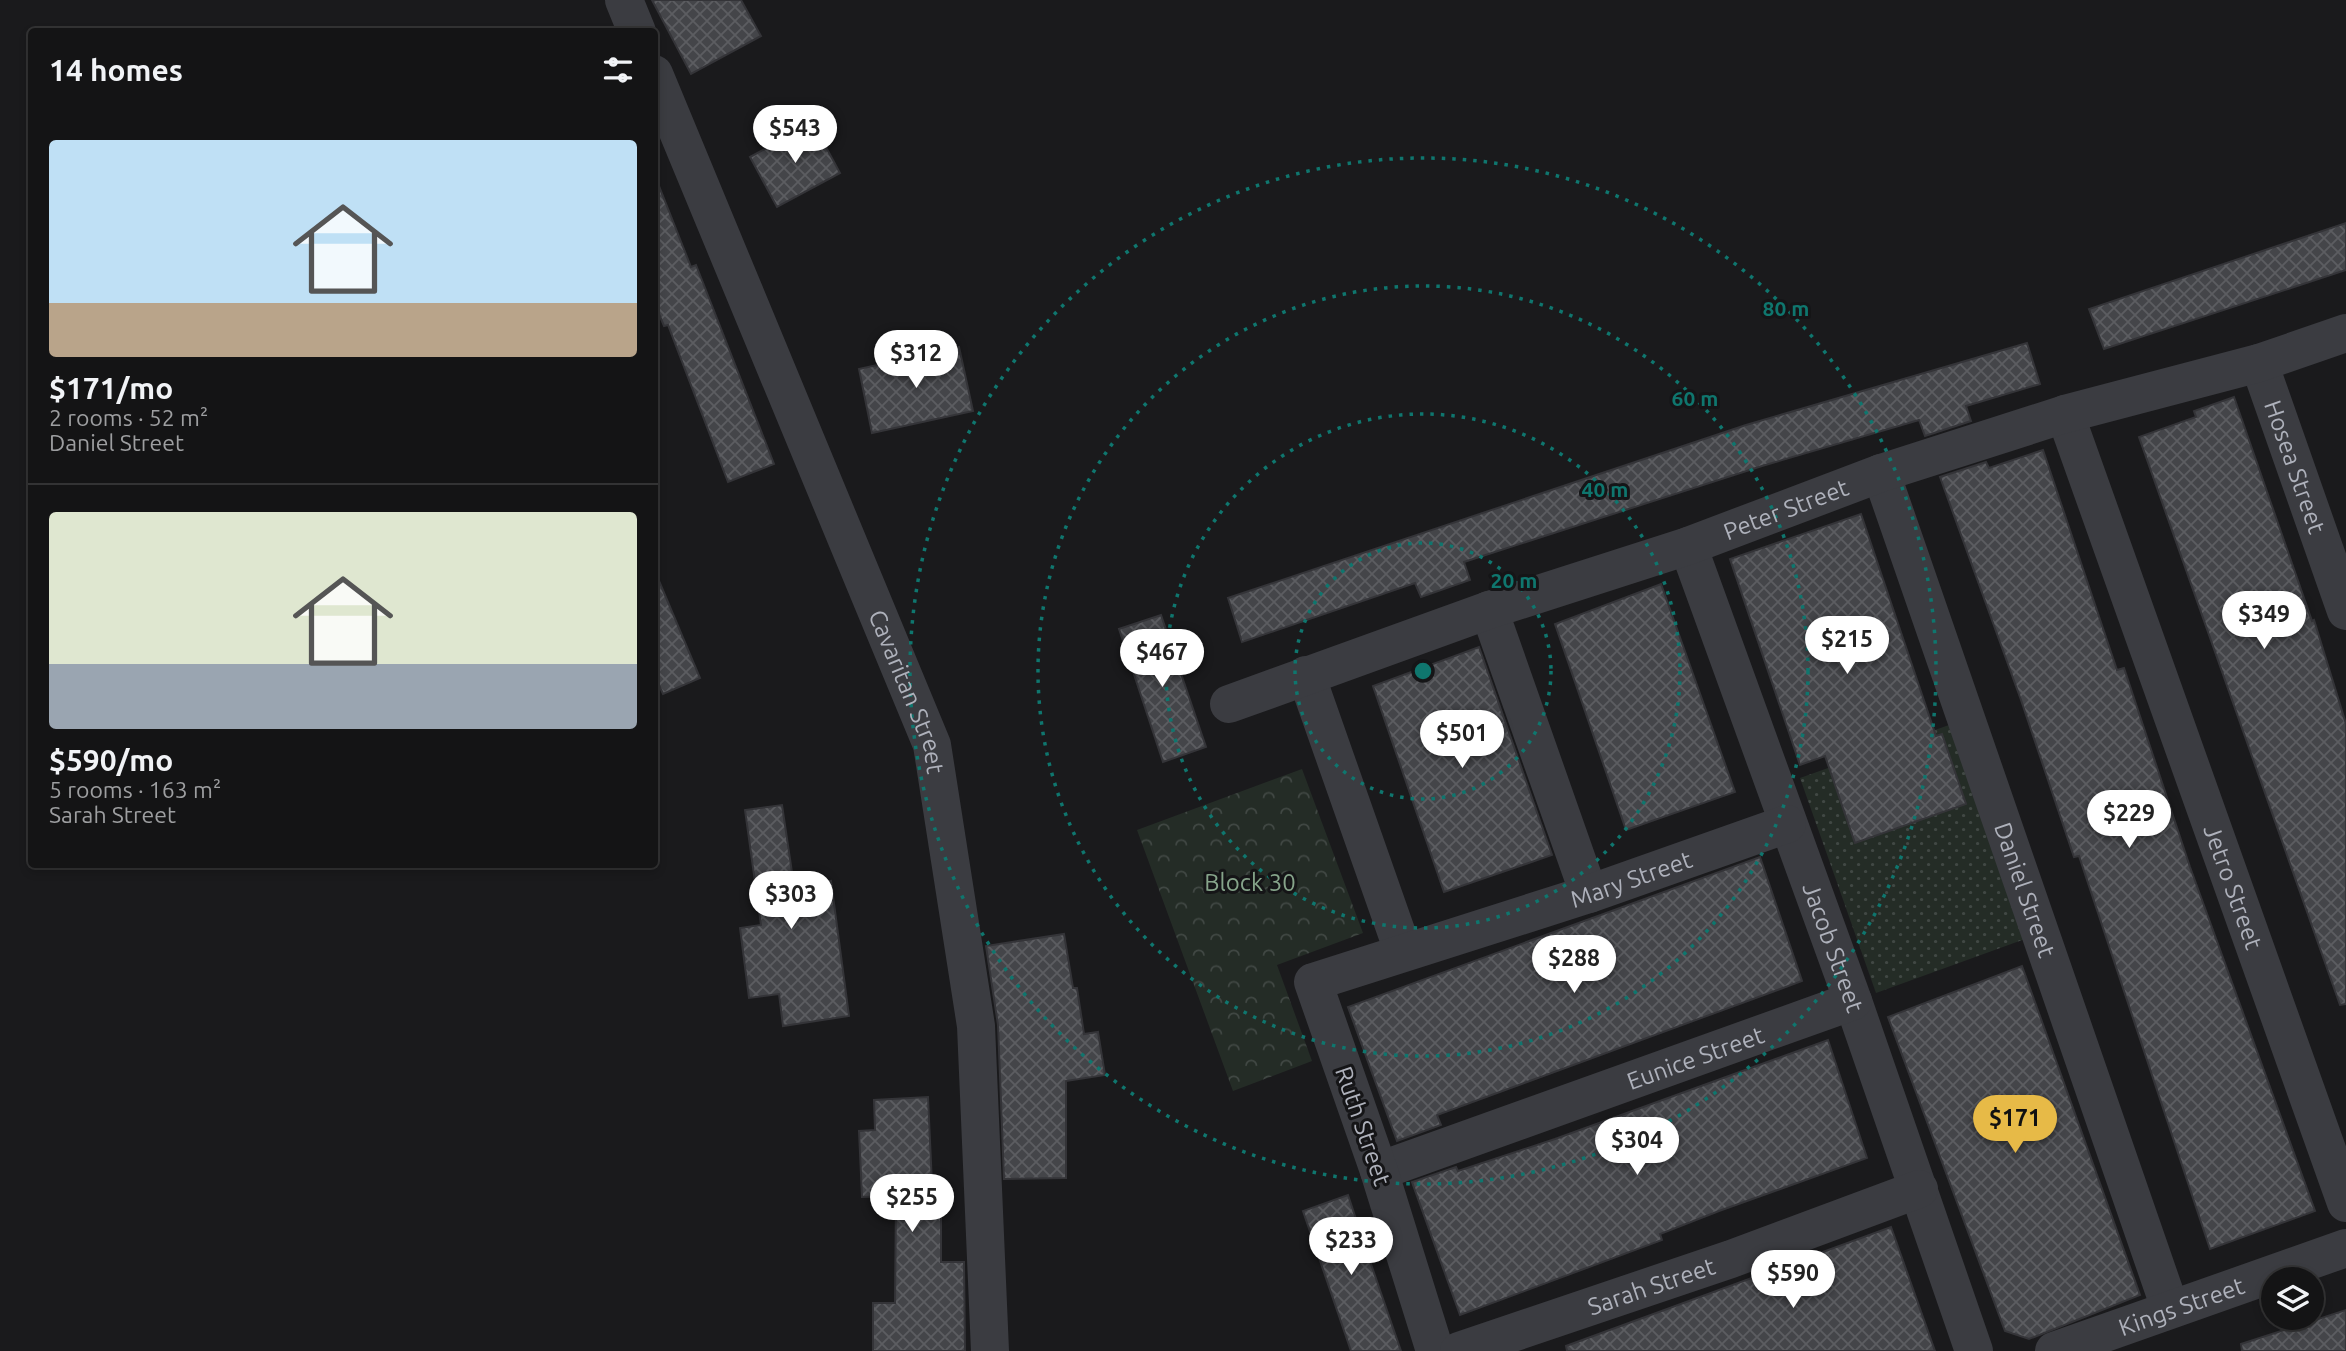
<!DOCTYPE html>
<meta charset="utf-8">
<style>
body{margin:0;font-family:Ubuntu,sans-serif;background:#1d1d1e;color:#f1f3f6;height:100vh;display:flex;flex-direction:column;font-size:26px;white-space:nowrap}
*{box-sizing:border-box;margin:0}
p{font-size:23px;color:#9d9ea0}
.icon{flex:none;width:38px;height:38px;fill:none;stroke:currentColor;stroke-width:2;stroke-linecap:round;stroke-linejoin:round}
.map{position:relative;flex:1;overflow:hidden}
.sheet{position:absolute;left:28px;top:28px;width:630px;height:840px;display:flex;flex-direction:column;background:#141415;border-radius:7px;box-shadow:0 4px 10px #0003,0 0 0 2px #333334}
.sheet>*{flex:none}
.tools{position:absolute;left:2261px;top:1267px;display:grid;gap:14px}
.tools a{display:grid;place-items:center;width:63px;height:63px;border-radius:50%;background:#141415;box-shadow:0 4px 10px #0003,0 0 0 2px #333334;font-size:35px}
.price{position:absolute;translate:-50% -60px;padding:0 16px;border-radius:24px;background:#fff;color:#222;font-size:23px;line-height:46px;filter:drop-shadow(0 2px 4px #0008)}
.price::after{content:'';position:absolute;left:50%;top:42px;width:21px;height:16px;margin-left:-10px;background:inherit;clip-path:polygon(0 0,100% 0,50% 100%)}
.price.on{background:#e7ba47;color:#111}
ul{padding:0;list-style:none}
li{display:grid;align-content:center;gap:14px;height:371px;padding:0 21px}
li+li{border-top:2px solid #333334}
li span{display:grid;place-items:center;height:217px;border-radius:7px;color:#555}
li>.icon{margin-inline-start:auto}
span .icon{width:126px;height:126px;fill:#fffc;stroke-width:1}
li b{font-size:30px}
h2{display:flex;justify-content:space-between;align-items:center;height:84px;padding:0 21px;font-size:30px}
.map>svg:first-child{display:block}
.grass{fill:url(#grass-dots)}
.forest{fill:url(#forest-crowns)}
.building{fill:url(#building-cross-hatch);stroke:#343438;stroke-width:2}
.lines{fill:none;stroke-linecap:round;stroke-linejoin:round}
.street{stroke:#3b3c41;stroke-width:38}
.ring{fill:none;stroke:#0f766e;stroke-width:3.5;stroke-dasharray:3.5 7}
.labels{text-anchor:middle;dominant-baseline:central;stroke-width:6;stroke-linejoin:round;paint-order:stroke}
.street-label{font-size:24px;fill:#aeb1bb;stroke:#151517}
.park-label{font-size:24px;fill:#86a48a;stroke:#151517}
.centre{fill:#0f766e;stroke:#151517;stroke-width:3.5}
.ring-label{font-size:21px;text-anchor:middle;font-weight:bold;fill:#0f766e;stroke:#151517;stroke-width:6;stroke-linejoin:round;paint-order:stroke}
</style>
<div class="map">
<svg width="2346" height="1351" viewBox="0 0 2346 1351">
<defs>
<pattern id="grass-dots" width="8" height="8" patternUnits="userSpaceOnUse" patternTransform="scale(1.75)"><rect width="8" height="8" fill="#242c26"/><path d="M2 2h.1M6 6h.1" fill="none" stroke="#414844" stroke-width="1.8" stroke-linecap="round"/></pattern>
<pattern id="forest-crowns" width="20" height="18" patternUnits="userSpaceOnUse" patternTransform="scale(1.75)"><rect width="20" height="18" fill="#242c26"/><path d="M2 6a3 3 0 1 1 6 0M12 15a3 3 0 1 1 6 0" fill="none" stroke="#414844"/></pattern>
<pattern id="building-cross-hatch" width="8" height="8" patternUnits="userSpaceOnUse" patternTransform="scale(1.75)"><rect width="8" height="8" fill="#444549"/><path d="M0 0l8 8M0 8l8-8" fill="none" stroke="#5c5d61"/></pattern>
</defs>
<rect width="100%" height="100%" fill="#1a1a1c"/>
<path class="grass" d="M1949,725L2025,939L1876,993L1800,778Z"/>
<path class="forest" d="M1302,769L1363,933L1277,965L1312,1061L1233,1091L1137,830Z"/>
<g class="building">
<path d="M652,0H741L761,36L691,74Z"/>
<path d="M813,123L840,173L777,207L750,157Z"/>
<path d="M654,181H657L691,267L696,265L774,464L728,482L668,325L664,326L654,302Z"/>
<path d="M2346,223V270L2104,349L2089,309Z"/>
<path d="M2027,343L2040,384L1966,406L1971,421L1925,436L1919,420L1762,466L1464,562L1470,580L1421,597L1415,583L1242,642L1228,598L1746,425Z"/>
<path d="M959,347L973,411L872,433L859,369Z"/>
<path d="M2234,397L2312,621L2314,620L2346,724V1004L2340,1005L2139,437L2196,417L2194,411Z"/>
<path d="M2043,450L2117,670L2124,668L2190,867L2315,1211L2210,1249L2079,856L2074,857L2021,700L1940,477L1986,462L1989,468Z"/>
<path d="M1861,514L1936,736L1942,734L1966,804L1855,843L1825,756L1800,765L1730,559Z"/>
<path d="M654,569L700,678L663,694L654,674Z"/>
<path d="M1661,584L1735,792L1626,830L1555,624Z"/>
<path d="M1161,615L1206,747L1163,762L1119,629Z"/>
<path d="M1479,647L1552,855L1444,892L1373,686Z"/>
<path d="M782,805L794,886L831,881L849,1016L783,1026L779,994L749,998L740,928L761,925L745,810Z"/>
<path d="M1760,857L1802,981L1437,1115L1441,1125L1397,1141L1348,1007Z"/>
<path d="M1064,934L1073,988H1077L1084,1034L1098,1032L1105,1075L1066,1081V1178L1004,1179L998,1025L986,946Z"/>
<path d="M2022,966L2140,1295L2029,1339L2005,1331L1888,1017Z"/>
<path d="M1828,1040L1867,1158L1719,1211L1660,1234L1662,1240L1460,1315L1412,1182L1456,1167L1458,1171L1555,1139Z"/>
<path d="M928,1097L933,1206H941V1262H964L965,1351H873V1303H895L896,1196L862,1197L859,1131L875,1130L874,1100Z"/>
<path d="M1348,1195L1372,1267L1401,1351H1351L1303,1211Z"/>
<path d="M1891,1227L1935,1351H1567L1566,1346Z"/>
<path d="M2346,1310V1351H2242L2241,1344Z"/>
</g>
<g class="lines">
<g class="street">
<path d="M624,0L637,32"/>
<path id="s1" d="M654,74L932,745L976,1026L990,1351"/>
<path id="s2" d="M2259,363L2346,611"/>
<path id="s3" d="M2065,414L2346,1203"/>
<path id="s4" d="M1881,473L2170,1308"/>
<path id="s5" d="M1688,546L1853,1001L1974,1351"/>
<path d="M1489,610L1589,894"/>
<path d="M1306,675L1403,951"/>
<path id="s6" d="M1229,704L1489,610L1688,546L1881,473L2065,414L2259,363L2346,333"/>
<path id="s7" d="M1379,1171L1853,1001"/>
<path id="s8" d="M1435,1351L1379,1171L1313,982L1589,894L1787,824"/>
<path id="s9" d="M1459,1351L1731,1259L1919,1189"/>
<path id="s10" d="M2054,1351L2346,1248"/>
</g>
</g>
<g class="ring">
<circle cx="1423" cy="671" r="128"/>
<circle cx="1423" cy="671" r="257"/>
<circle cx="1423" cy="671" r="385"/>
<circle cx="1423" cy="671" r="513"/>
</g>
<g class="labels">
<g class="street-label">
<text stroke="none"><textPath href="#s2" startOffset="110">Hosea Street</textPath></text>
<text stroke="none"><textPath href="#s6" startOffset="590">Peter Street</textPath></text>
<text stroke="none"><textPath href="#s1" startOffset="668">Cavaritan Street</textPath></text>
<text stroke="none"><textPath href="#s8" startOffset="723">Mary Street</textPath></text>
<text stroke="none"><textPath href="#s3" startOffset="502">Jetro Street</textPath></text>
<text stroke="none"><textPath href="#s4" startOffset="441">Daniel Street</textPath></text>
<text stroke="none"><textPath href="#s5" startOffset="427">Jacob Street</textPath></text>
<text stroke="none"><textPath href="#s7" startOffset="336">Eunice Street</textPath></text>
<text transform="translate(1363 1126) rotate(71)">Ruth Street</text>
<text stroke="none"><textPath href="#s9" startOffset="203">Sarah Street</textPath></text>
<text stroke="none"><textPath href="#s10" startOffset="135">Kings Street</textPath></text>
</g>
<g class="park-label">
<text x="1250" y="882">Block 30</text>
</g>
</g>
<circle cx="1423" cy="671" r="10" class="centre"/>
<g class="ring-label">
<text x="1786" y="316">80 m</text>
<text x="1695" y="406">60 m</text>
<text x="1605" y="497">40 m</text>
<text x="1514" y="588">20 m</text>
</g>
</svg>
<div class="tools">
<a><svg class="icon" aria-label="layers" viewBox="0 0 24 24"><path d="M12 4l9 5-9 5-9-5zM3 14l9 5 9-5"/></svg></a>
</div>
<b class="price" style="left:795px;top:165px">$543</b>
<b class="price" style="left:916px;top:390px">$312</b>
<b class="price" style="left:2264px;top:651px">$349</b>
<b class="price" style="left:1847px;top:676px">$215</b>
<b class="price" style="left:1162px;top:689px">$467</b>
<b class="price" style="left:1462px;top:770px">$501</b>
<b class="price" style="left:2129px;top:850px">$229</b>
<b class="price" style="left:791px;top:931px">$303</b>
<b class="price" style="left:1574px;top:995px">$288</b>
<b class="price on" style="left:2015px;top:1155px">$171</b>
<b class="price" style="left:1637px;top:1177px">$304</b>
<b class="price" style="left:912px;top:1234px">$255</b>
<b class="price" style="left:1351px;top:1277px">$233</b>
<b class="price" style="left:1793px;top:1310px">$590</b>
<section class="sheet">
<h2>14 homes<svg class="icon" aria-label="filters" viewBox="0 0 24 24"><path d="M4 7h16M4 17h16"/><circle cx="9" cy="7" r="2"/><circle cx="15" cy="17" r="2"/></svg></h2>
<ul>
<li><span style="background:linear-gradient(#bfe0f5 75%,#b9a48a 0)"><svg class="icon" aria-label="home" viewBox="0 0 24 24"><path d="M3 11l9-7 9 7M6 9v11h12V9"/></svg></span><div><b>$171/mo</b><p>2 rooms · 52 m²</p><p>Daniel Street</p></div></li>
<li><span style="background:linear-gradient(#dfe7d0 70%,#9aa5b1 0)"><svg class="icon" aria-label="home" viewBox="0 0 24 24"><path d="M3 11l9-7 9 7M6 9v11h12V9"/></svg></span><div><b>$590/mo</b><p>5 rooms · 163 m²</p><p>Sarah Street</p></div></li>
</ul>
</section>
</div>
